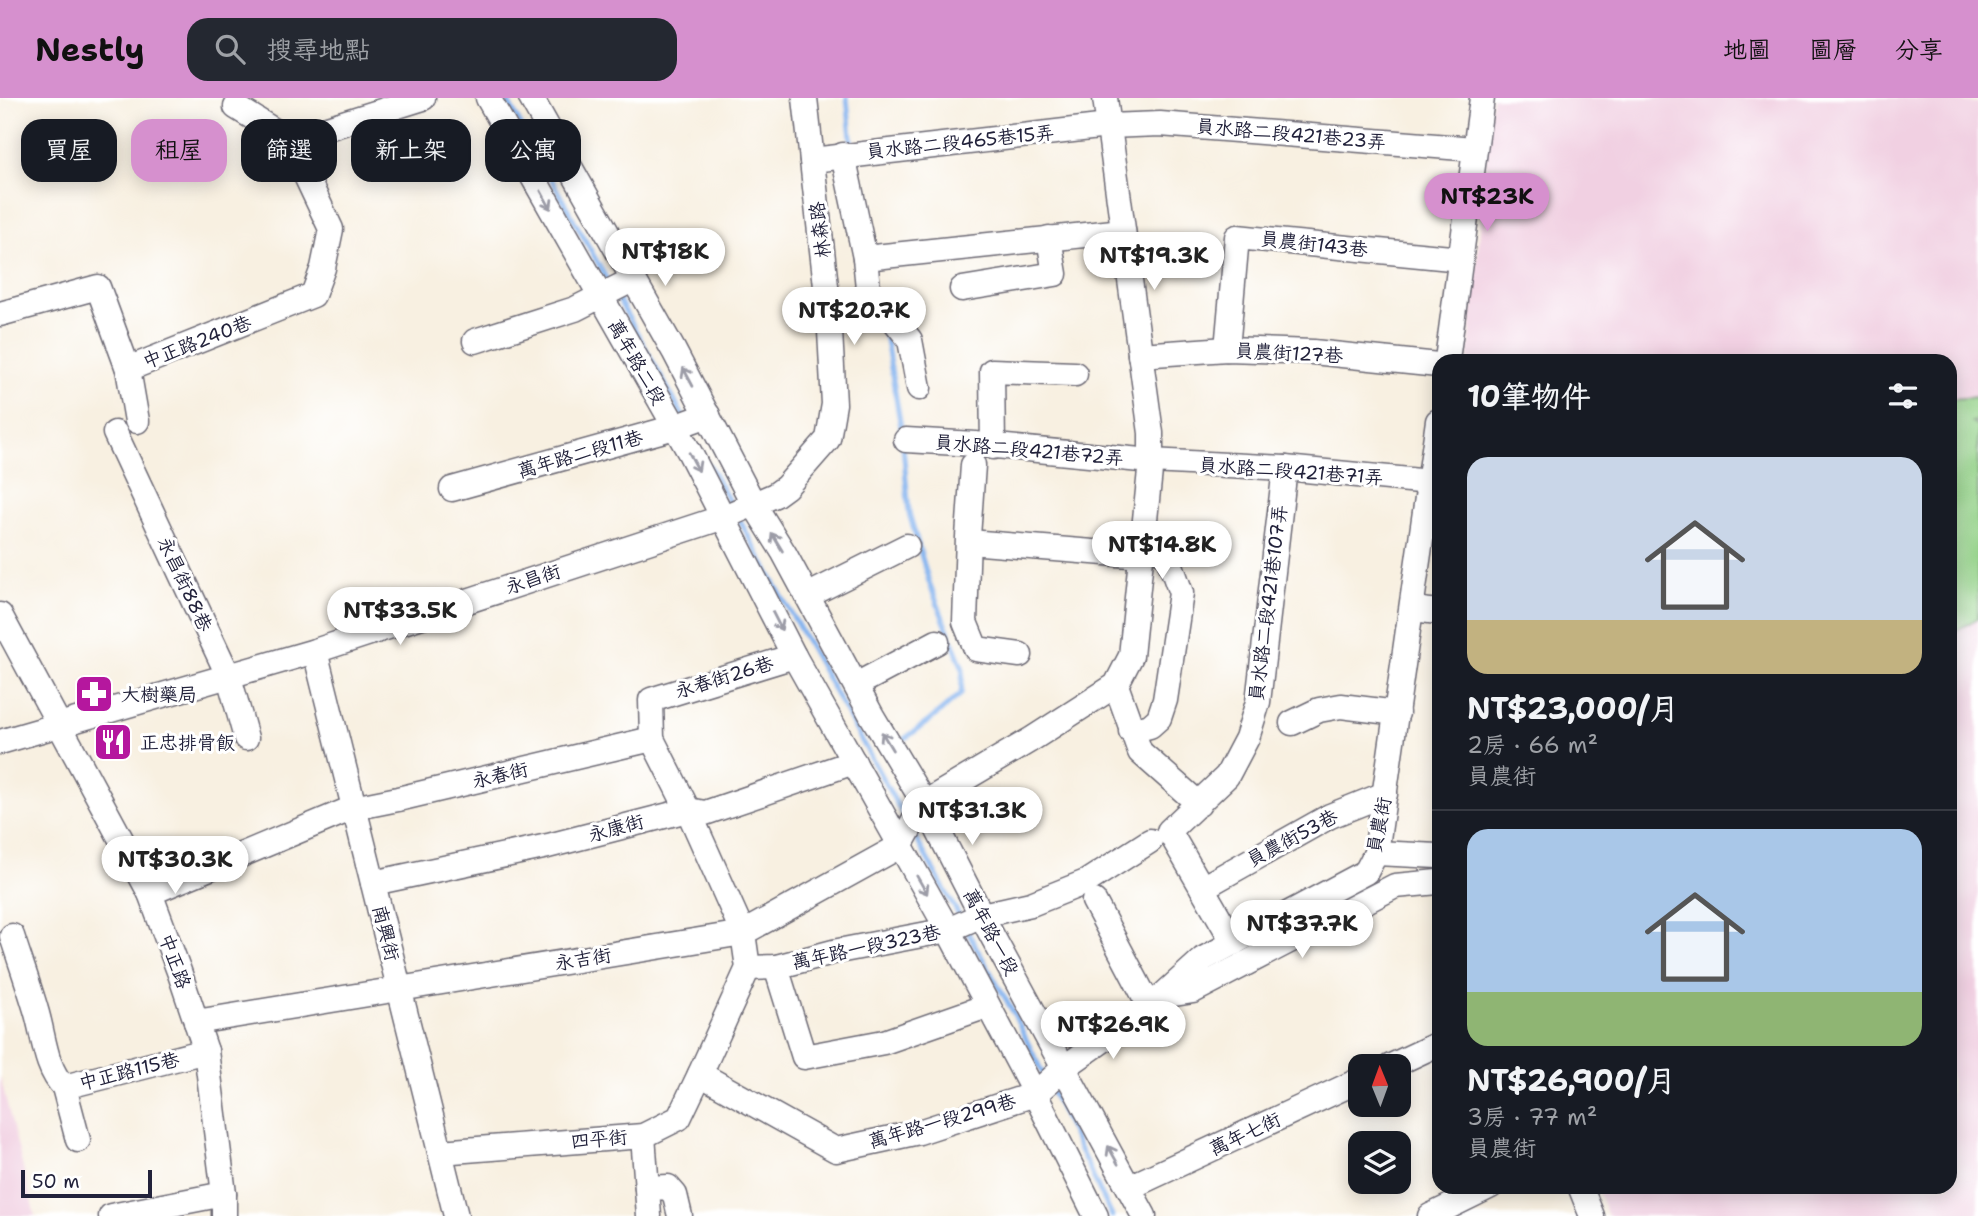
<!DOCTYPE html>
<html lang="zh-TW">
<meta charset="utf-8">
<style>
body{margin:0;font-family:"Shantell Sans","LXGW WenKai TC",sans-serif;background:#242831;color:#f1f3f6;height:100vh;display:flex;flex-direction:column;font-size:26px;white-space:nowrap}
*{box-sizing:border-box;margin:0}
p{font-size:23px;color:#9ea1a6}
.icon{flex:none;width:38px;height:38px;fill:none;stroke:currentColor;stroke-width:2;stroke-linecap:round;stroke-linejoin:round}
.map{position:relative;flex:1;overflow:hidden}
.details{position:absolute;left:1432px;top:256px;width:525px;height:840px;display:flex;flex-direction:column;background:#171b24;border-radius:21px;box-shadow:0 4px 18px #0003}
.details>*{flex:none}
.top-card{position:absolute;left:21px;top:21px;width:665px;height:63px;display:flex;gap:14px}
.needle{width:46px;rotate:359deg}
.tools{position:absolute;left:1348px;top:956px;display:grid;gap:14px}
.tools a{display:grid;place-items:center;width:63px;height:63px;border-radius:14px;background:#171b24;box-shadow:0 4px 18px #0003;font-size:35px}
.scale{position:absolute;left:21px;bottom:18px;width:131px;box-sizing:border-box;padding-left:7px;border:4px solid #22223b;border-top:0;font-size:19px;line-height:24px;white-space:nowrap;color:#22223b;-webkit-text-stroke:5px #fff;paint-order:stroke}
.price{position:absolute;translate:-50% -60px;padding:0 16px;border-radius:24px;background:#fff;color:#222;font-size:23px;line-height:46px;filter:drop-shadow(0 2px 4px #0008)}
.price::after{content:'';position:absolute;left:50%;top:42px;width:21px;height:16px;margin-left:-10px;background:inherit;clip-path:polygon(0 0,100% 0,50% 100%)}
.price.current{background:#d690ce;color:#111}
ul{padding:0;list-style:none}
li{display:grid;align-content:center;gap:14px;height:371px;padding:0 35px}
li+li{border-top:2px solid #363941}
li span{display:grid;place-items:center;height:217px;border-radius:21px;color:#555}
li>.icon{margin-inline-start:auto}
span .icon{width:126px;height:126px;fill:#fffc;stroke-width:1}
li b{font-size:30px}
h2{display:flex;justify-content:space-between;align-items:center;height:84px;padding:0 35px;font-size:30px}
.pill{padding:0 24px;border-radius:21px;background:#171b24;box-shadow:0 4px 18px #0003;font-size:24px;line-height:63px}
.pill.current{background:#d690ce;color:#111}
header{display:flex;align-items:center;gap:42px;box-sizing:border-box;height:98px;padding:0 35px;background:#d690ce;color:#111}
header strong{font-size:33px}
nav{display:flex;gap:38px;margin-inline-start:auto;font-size:24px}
.search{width:490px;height:63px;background:#242831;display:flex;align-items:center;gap:18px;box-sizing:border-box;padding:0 24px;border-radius:21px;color:#9ea1a6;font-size:26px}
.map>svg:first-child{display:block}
.built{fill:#f1d0e2}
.green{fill:#92d086;stroke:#5a7960;stroke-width:2}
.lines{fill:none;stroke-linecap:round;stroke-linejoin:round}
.stream{stroke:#84b4ef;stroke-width:5}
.minor-casing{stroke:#6d6a75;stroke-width:27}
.minor{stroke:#fff;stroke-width:24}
.oneway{stroke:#9c9ca7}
.labels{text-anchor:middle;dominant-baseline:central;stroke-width:6;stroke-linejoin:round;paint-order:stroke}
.street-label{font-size:19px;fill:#22223b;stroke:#fff}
.poi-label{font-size:19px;fill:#22223b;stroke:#fff;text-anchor:start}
</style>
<header>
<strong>Nestly</strong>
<div class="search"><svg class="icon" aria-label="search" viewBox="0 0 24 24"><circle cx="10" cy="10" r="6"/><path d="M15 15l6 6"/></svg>搜尋地點</div>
<nav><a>地圖</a><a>圖層</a><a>分享</a></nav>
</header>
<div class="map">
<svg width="1978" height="1118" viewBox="0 0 1978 1118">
<rect width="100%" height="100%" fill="#fff"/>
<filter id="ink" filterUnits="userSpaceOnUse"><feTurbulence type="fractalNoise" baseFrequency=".0143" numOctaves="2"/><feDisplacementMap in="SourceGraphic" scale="14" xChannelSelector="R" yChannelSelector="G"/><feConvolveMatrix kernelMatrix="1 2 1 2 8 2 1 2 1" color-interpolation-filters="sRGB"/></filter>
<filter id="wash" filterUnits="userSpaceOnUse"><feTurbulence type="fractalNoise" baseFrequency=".00686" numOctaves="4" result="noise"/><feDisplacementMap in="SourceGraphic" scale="28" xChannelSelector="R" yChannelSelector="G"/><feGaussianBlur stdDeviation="1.57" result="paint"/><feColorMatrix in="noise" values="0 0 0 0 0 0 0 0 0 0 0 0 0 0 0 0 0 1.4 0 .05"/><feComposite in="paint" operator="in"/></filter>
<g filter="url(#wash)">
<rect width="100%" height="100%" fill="#f8f0e1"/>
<g class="built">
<path d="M1492,0H1903L1978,5V1118H1608L1596,1089L1950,1088V262H1468Z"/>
<path d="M0,978L35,1118H0Z"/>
</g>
<path class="green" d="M1978,299V323L1972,324L1978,328V520L1950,536V301Z"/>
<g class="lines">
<g class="stream">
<path d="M506,0L609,185"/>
<path d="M847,0L852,49"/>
<path d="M616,197L684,320"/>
<path d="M883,224L902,335"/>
<path d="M710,368L732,409"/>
<path d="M739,421L905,721"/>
<path d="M896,647L929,623L961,596L963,571L929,484L909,415L903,348"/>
<path d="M915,739L960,819"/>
<path d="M966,831L1013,914L1045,980"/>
<path d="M1051,992L1112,1118"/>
</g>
</g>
</g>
<g filter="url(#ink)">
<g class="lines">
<defs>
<g id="minor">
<path d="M488,0L690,355L794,558L948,832L1035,996L1096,1118"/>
<path d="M531,0L674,253L753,405L784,455L872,618L924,705L989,832L1144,1118"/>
<path d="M236,9L289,42L423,0"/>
<path d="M843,57L865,160L868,190L910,242L919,290"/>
<path d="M812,62L1108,28L1160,26L1474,51"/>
<path d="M865,160L1123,133"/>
<path d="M962,191L1055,176L1049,140"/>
<path d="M0,216L98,189L128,271L313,197L323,170L331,131L289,42"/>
<path d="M475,243L575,211L634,181"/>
<path d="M1227,251L1237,139L1461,161"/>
<path d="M1140,257L1227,251L1313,254L1438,267"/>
<path d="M1447,262L1482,0"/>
<path d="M128,271L137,323"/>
<path d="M115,335L229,579L246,640"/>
<path d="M906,342L975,346L1151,363L1285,370L1430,384"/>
<path d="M993,349L992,273L1075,276"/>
<path d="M973,367L968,439L965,524L976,551L1020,557"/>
<path d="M452,391L675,329L708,317"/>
<path d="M969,444L1142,458L1148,451H1155L1167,456L1181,495L1165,602L1159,620L1150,628L1131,633"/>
<path d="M807,498L907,448"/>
<path d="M1413,511L1438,514"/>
<path d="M0,517L150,795L180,876L206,953L224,1096V1118"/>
<path d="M315,553L456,1118"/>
<path d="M856,587L937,544"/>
<path d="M1116,587L1140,654L1199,706"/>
<path d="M1292,625L1319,612L1341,608L1397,615"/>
<path d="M0,644L315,553L724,419L775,397L786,389L828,341L834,306L829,215L805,0"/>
<path d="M1376,755L1438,758"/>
<path d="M373,785L548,748L688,712L705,715L854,664"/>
<path d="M1202,790L1330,718L1385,696"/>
<path d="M150,795L353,710L398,701L652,641"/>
<path d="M1094,803L1150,909"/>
<path d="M12,838C20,863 29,888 36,912C44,938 45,970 64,989"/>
<path d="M1234,845L1169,733L1227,678L1247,640L1258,604L1285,370"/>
<path d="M776,869L804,959L884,944L987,908"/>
<path d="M748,870L776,869L833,854L948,832L982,817L1031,806L1086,784L1150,743"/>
<path d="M1162,898L1193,893L1395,788L1438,784"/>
<path d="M196,924L743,835L900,748L924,705L1032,641L1116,587L1131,558L1151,363V335L1105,0"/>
<path d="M1391,968L1438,946"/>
<path d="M700,976L836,1052L919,1034L1035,996L1065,969L1150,909L1203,861L1366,774L1376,755L1438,323"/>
<path d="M643,1038L649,1118"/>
<path d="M78,1042L64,989L206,953"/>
<path d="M440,1054L643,1038L679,1020L700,976L748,870L743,835L688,712L652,641L651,602L794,558"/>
<path d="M1580,1088L1592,1118"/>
<path d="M1130,1089L1360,982"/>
<path d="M647,1090L668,1089L675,1097L680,1118"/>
<path d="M111,1118L224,1096"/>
<path d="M1430,1118L1491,1088"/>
</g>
</defs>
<use href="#minor" class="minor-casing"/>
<use href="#minor" class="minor"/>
</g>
<defs><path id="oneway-shaft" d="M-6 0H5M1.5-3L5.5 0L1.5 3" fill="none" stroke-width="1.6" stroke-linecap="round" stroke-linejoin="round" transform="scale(1.75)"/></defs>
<g class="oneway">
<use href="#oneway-shaft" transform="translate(546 102) rotate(61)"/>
<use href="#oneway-shaft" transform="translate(688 279) rotate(-118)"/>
<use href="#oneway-shaft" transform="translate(694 364) rotate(62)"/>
<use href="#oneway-shaft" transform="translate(777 444) rotate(-121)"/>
<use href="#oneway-shaft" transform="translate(777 523) rotate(63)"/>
<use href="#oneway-shaft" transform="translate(887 643) rotate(-121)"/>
<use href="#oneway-shaft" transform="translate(922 787) rotate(60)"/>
<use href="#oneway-shaft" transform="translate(1113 1057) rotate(-119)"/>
</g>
</g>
<defs>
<symbol id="pharmacy-square" viewBox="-11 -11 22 22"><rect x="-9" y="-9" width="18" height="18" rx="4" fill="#b5179e" stroke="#fff"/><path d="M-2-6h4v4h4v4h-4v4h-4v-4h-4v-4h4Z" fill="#fff"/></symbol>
<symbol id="restaurant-square" viewBox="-11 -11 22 22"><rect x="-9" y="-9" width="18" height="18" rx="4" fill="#b5179e" stroke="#fff"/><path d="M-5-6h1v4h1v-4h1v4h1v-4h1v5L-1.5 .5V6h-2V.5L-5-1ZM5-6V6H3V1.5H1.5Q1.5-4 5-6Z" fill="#fff"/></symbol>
</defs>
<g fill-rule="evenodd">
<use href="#pharmacy-square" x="72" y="574" width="44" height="44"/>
<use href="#restaurant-square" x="91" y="622" width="44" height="44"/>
</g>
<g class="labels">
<g class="street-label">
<text transform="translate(1291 36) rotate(5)">員水路二段421巷23弄</text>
<text transform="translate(960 44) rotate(-6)">員水路二段465巷15弄</text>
<text transform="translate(820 132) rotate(-97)">林森路</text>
<text transform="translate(1314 146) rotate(6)">員農街143巷</text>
<text transform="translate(197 244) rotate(-21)">中正路240巷</text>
<text transform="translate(1289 255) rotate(3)">員農街127巷</text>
<text transform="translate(637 264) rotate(60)">萬年路二段</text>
<text transform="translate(1029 352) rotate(5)">員水路二段421巷72弄</text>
<text transform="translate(580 356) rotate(-16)">萬年路二段11巷</text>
<text transform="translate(1291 373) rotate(4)">員水路二段421巷71弄</text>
<text transform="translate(533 481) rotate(-18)">永昌街</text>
<text transform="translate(185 486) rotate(65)">永昌街88巷</text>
<text transform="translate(1268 505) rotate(-83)">員水路二段421巷107弄</text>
<text transform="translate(724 579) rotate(-17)">永春街26巷</text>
<text transform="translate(500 677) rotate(-13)">永春街</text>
<text transform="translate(1379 727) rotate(-79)">員農街</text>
<text transform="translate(616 730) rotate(-15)">永康街</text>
<text transform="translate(1292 740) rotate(-28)">員農街53巷</text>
<text transform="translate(991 834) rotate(62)">萬年路一段</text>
<text transform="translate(386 835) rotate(76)">南興街</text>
<text transform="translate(866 849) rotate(-12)">萬年路一段323巷</text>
<text transform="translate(583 861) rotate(-9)">永吉街</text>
<text transform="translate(175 863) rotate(70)">中正路</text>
<text transform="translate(129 973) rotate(-14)">中正路115巷</text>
<text transform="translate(942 1023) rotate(-16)">萬年路一段299巷</text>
<text transform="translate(1245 1036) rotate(-25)">萬年七街</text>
<text transform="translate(599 1041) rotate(-5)">四平街</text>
</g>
<g class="poi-label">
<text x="121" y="596">大樹藥局</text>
<text x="140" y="644">正忠排骨飯</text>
</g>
</g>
</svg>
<div class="tools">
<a><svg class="needle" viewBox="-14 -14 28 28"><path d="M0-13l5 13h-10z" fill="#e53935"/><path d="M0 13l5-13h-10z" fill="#9ea1a6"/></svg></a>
<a><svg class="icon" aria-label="layers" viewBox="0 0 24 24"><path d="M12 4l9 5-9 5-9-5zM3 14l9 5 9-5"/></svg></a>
</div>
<div class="scale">50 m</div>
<b class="price current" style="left:1487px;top:135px">NT$23K</b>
<b class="price" style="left:665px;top:190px">NT$18K</b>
<b class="price" style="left:1154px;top:194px">NT$19.3K</b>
<b class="price" style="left:854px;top:249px">NT$20.7K</b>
<b class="price" style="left:1162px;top:483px">NT$14.8K</b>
<b class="price" style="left:400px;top:549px">NT$33.5K</b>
<b class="price" style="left:972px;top:749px">NT$31.3K</b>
<b class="price" style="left:175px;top:798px">NT$30.3K</b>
<b class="price" style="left:1302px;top:862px">NT$37.7K</b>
<b class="price" style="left:1113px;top:963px">NT$26.9K</b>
<div class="top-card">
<a class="pill">買屋</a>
<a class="pill current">租屋</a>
<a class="pill">篩選</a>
<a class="pill">新上架</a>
<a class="pill">公寓</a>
</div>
<section class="details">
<h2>10筆物件<svg class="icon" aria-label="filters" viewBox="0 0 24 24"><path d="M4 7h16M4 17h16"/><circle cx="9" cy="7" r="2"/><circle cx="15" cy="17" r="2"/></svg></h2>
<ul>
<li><span style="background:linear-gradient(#c9d6e8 75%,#c2b280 0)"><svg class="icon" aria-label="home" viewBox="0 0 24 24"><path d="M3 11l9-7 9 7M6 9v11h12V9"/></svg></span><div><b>NT$23,000/月</b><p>2房 · 66 m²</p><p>員農街</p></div></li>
<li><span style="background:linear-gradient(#a9c7e8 75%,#8fb573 0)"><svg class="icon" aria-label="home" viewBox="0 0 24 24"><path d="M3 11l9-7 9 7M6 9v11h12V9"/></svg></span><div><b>NT$26,900/月</b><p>3房 · 77 m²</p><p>員農街</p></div></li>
</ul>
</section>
</div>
